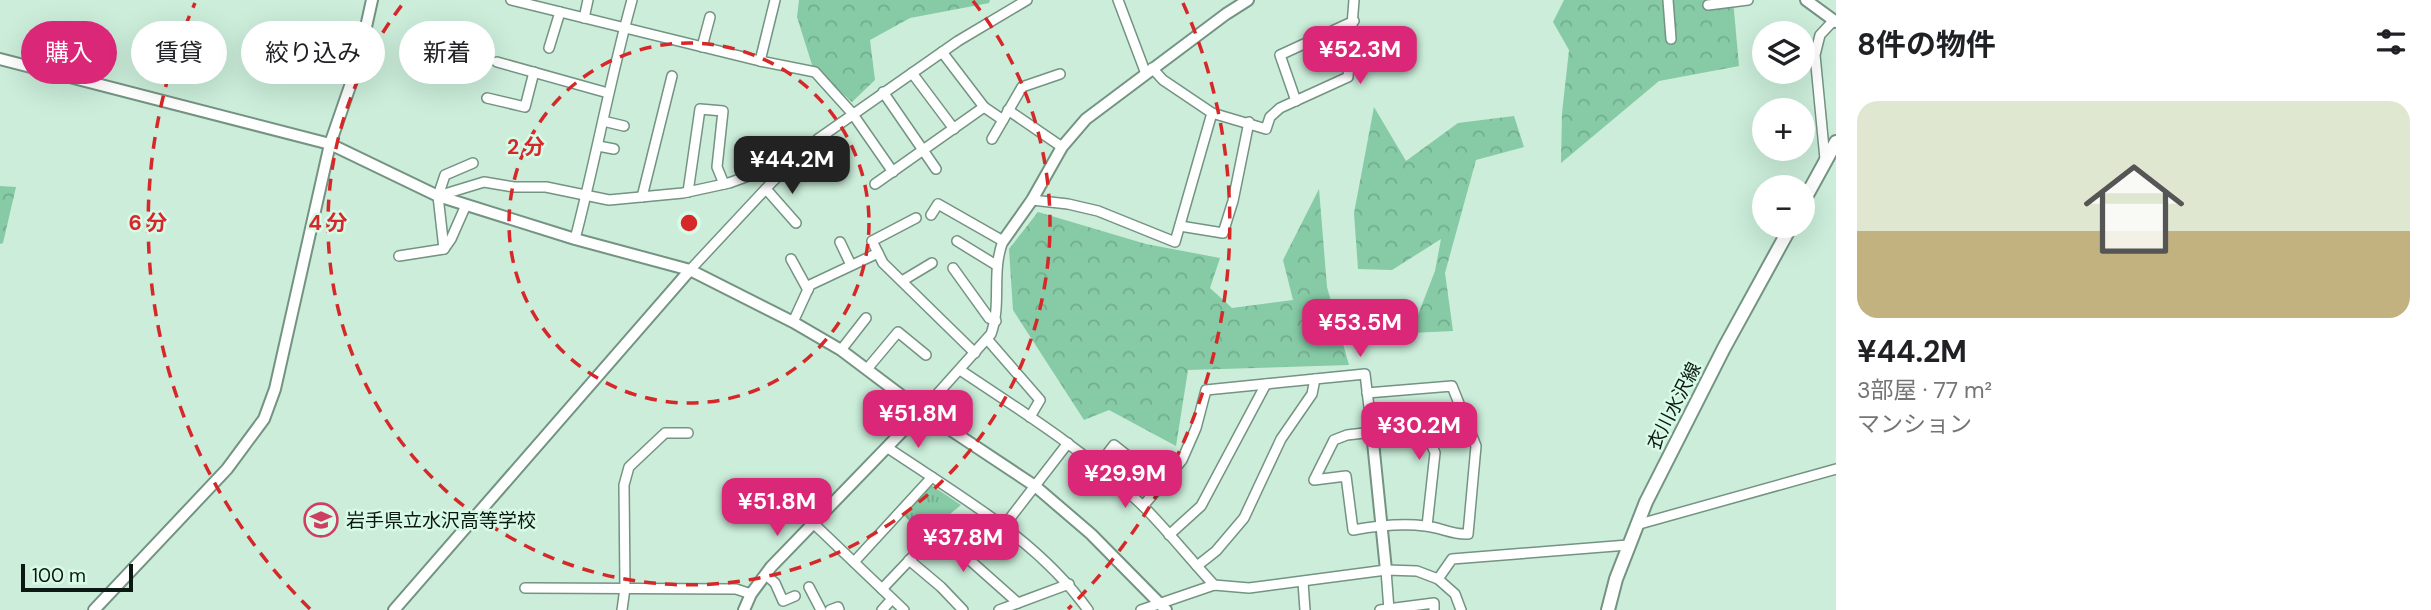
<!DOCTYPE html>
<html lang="ja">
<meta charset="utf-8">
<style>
body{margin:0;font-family:"DM Sans","Noto Sans JP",sans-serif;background:#f6f6f6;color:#202124;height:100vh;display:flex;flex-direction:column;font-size:26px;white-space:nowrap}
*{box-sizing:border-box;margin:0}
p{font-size:23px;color:#757577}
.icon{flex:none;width:38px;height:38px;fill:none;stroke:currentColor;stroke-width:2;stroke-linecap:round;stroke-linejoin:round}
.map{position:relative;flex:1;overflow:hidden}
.sheet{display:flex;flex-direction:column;background:#fff;width:595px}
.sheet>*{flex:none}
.top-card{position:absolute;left:21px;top:21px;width:665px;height:63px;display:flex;gap:14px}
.fabs{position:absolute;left:1752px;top:21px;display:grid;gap:14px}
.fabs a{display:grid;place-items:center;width:63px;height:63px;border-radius:50%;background:#fff;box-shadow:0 7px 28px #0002;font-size:35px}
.scale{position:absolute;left:21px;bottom:18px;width:112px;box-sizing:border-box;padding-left:7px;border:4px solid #0c1912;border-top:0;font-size:19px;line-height:24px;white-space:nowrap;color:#0c1912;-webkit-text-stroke:5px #d8fae7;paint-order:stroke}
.price{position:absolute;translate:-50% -60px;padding:0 16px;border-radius:14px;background:#db2777;color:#fff;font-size:23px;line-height:46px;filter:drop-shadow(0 2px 4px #0008)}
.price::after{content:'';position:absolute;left:50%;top:42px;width:21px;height:16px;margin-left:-10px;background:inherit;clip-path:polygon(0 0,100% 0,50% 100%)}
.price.selected{background:#222;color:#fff}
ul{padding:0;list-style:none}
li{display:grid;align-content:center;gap:14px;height:371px;padding:0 21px}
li+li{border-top:2px solid #e0e0e0}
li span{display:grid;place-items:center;height:217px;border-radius:21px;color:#555}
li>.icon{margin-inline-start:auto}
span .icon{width:126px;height:126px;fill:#fffc;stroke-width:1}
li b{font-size:30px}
h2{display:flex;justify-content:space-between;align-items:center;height:84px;padding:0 21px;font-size:30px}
.chip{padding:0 24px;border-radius:32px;background:#fff;box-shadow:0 7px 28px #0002;font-size:24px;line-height:63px}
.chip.selected{background:#db2777;color:#fff}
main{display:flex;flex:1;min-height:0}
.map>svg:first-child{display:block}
.forest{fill:url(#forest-crowns)}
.park{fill:url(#park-tufts)}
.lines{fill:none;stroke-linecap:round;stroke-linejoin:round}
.minor-casing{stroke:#749382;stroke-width:12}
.tertiary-casing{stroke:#749382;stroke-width:14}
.secondary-casing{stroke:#749382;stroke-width:16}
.minor{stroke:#fff;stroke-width:9}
.tertiary{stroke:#fff;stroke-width:10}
.secondary{stroke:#fff;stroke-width:12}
.ring{fill:none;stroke:#d62828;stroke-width:3.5;stroke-dasharray:12 9}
.labels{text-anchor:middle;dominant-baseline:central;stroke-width:5;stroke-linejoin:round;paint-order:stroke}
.street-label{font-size:19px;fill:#0c1912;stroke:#d8fae7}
.poi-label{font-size:19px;fill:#0c1912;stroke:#d8fae7;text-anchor:start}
.centre{fill:#d62828;stroke:#d8fae7;stroke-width:3.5}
.ring-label{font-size:21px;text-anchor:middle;font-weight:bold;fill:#d62828;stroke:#d8fae7;stroke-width:5;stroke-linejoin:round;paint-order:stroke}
</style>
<main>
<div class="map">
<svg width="1836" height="610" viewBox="0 0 1836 610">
<defs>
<pattern id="forest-crowns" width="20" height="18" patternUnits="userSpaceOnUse" patternTransform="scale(1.75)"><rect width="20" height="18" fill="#86caa6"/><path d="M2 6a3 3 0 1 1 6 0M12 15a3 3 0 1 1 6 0" fill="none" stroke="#72ad8e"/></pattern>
<pattern id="park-tufts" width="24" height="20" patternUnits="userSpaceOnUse" patternTransform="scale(1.75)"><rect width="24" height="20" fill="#86caa6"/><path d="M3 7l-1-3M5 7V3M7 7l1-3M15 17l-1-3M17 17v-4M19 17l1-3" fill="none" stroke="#72ad8e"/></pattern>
</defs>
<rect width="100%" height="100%" fill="#cbedda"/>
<g class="forest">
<path d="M799,0H990L989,3L910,18L870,40L875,80L852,102L813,68L797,17Z"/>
<path d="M1564,0H1733L1739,66L1659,81L1561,163L1562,113L1569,50L1553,22Z"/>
<path d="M1374,107L1406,161L1458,123L1514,116L1524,147L1476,160L1445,273L1453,331L1411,333L1435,271L1441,239L1392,270L1358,269L1354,213Z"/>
<path d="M0,186L16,187L3,243L0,244Z"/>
<path d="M1319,189L1327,287L1349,365L1188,370L1176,446L1109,410L1084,420L1013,310L1009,249L1038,212L1146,244L1220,258L1210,288L1232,308L1293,300L1283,260Z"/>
</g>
<path class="park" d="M931,485L961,505L926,534L904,516Z"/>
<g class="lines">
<defs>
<g id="minor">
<path d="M511,0L760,61L815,72L852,113L893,172"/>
<path d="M1118,0L1146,74"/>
<path d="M1668,0L1671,39"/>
<path d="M1708,5L1748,0"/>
<path d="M584,18L588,0"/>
<path d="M702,47L710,17"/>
<path d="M549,48L560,12"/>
<path d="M942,52L984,107"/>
<path d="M760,61L775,0"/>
<path d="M497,62L608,93"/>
<path d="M1152,68L1163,80L1212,113L1266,129L1270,117L1280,108L1348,77L1354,0"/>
<path d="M912,73L954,129"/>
<path d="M883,92L936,169"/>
<path d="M487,98L525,107L534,72"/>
<path d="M1296,101L1280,55L1354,21"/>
<path d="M1008,110L1062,147"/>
<path d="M603,121L624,126"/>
<path d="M992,139L1022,87L1060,74"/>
<path d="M598,146L614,149"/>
<path d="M1825,159L1815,55L1820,35L1834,20"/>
<path d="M875,184L984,107L1003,120"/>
<path d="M766,189L796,223"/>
<path d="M688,192L700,109L723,111L717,167L724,184"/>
<path d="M438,196L484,182L514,187H546L609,200L683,193L729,183L762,171L774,180"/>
<path d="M642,197L672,76"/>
<path d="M1032,200L1068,204L1098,211L1175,242L1212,113"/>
<path d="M916,218L872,241L883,263L975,353"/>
<path d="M1180,226L1223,233L1233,201L1249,122"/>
<path d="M575,239C596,159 610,79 632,0"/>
<path d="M957,241L996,265"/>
<path d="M840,242L851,265"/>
<path d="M444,249L438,196L445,175L473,163"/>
<path d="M399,256L444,249L451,239L466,205"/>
<path d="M791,259L808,290"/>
<path d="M953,268L989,318L996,321"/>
<path d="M690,270L774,180L818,139L958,41L1027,0"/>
<path d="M902,281L932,263"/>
<path d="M793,322L810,285L878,253"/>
<path d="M987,339L1040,400L1030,417"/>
<path d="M841,350L866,318"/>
<path d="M867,369L898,332L926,355"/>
<path d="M960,370C1023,412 1087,452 1142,505C1167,530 1190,559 1214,585"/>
<path d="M1367,393L1452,386L1476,446L1468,534C1452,535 1440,527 1425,526C1401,523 1376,526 1353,530L1346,476L1314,480L1334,440L1347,435L1424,426L1435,453L1427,526"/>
<path d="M922,411L991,334C1002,304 991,272 1003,241L938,204L931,215"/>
<path d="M888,448C959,496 1037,539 1088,610"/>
<path d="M1098,466L1114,445L1162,483"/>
<path d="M1143,506L1182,460L1196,428L1206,390L1365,374L1372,432"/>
<path d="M813,523L904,610"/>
<path d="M1636,525L1836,469"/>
<path d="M1004,526L1068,443"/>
<path d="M1169,535L1201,506L1266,384"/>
<path d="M909,560L941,587L963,610"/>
<path d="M854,562L932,477"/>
<path d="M1197,566L1216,551L1244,518L1281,439L1312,394L1315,379"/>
<path d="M1386,570L1389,610"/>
<path d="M766,575L775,583L783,601L795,596"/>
<path d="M1438,579L1452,559L1628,545"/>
<path d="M1303,582L1305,610"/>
<path d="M809,587L821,610"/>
<path d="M525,588L736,589L751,594"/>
<path d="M882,589L937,531L1018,603"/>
<path d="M622,610L625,588L624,485L629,467L665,433H688"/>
<path d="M830,610L838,607L839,610"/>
<path d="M882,610L892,599"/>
<path d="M999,610L1069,584"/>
<path d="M1141,610L1214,585L1249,588L1386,570L1417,571L1438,579L1455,594L1461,610"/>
<path d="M1380,610L1434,603V610"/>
</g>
<g id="tertiary">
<path d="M1806,0L1836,22"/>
<path d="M0,59L330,144L438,196L575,239L690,270L793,322L841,350L922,411L1035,486L1091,534L1166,610"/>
<path d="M1003,241L1032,200L1062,147L1086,119L1226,14L1248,0"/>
<path d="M1372,432L1386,570"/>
<path d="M94,610L227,469L264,419L275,389L330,144L358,63L372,0"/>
<path d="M394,610L690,270"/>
<path d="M744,610L751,594L771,567L922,411"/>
</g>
<g id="secondary">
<path d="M1802,204L1836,142"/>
<path d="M1608,610L1616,579L1646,502L1724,348L1791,226"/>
</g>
</defs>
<use href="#minor" class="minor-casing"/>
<use href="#tertiary" class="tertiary-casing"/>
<use href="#secondary" class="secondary-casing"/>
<use href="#minor" class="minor"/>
<use href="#tertiary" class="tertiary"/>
<use href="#secondary" class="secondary"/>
</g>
<g class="ring">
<circle cx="689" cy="223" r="180"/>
<path d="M973 1A361 361 0 1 1 405 1"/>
<path d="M310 609A541 541 0 0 1 195 3M1183 3A541 541 0 0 1 1068 609"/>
</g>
<defs>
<symbol id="school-ring" viewBox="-11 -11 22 22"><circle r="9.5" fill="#d8fae7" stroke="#cf3f61" stroke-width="1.5"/><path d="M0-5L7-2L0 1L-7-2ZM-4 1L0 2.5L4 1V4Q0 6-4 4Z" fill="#cf3f61"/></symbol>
</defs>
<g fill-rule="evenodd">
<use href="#school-ring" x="302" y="501" width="38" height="38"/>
</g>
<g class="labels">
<g class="street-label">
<text transform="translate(1674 406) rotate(-63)">衣川水沢線</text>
</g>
<g class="poi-label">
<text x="346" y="520">岩手県立水沢高等学校</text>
</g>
</g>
<circle cx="689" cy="223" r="10" class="centre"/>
<g class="ring-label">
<text x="526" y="154">2 分</text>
<text x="328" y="230">4 分</text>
<text x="148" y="230">6 分</text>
</g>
</svg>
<div class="fabs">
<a><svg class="icon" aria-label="layers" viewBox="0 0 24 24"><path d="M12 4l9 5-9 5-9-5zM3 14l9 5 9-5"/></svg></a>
<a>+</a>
<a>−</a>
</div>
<div class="scale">100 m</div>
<b class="price" style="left:1360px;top:86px">¥52.3M</b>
<b class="price selected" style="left:792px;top:196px">¥44.2M</b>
<b class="price" style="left:1360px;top:359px">¥53.5M</b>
<b class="price" style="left:918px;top:450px">¥51.8M</b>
<b class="price" style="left:1419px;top:462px">¥30.2M</b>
<b class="price" style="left:1125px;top:510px">¥29.9M</b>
<b class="price" style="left:777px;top:538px">¥51.8M</b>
<b class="price" style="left:963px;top:574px">¥37.8M</b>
<div class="top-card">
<a class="chip selected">購入</a>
<a class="chip">賃貸</a>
<a class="chip">絞り込み</a>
<a class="chip">新着</a>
</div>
</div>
<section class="sheet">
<h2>8件の物件<svg class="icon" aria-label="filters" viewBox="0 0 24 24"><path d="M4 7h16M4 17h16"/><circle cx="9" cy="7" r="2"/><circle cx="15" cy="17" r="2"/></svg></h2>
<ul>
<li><span style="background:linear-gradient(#dfe7d0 60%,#c2b280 0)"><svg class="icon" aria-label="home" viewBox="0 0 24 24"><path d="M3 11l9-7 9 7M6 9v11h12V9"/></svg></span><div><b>¥44.2M</b><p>3部屋 · 77 m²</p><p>マンション</p></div></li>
</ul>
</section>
</main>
